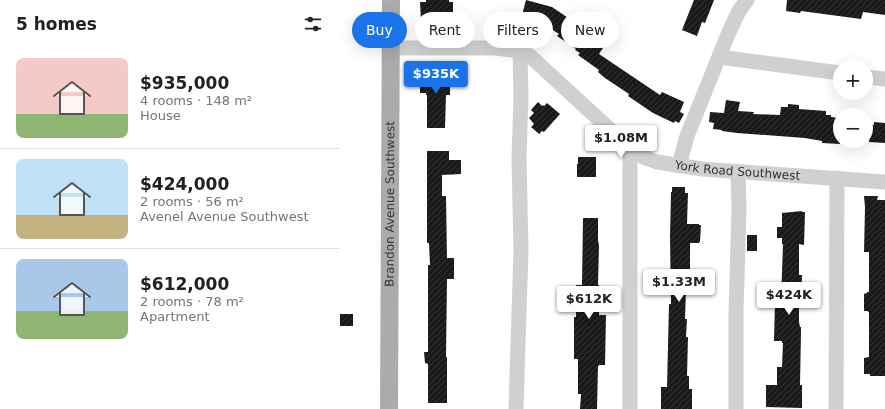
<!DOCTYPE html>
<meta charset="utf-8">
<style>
body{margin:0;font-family:"DejaVu Sans",sans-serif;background:#f6f6f6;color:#202124;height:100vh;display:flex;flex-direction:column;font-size:15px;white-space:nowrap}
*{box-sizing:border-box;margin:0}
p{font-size:13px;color:#757577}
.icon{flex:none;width:22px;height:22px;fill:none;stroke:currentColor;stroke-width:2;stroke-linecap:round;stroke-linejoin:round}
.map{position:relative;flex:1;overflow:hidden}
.details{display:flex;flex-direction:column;background:#fff;width:340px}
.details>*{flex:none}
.hud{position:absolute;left:12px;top:12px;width:380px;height:36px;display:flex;gap:8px}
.buttons{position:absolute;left:493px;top:60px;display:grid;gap:8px}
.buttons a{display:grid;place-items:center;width:40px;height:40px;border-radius:50%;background:#fff;box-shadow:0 4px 16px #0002;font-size:20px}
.price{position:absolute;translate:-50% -34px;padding:0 9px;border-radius:4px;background:#fff;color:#222;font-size:13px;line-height:26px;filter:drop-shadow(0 1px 2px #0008)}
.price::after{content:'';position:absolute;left:50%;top:24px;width:12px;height:9px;margin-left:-6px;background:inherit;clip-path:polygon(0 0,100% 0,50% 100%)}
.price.active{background:#1a73e8;color:#fff}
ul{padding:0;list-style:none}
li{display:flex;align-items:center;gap:12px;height:100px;padding:0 16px}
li+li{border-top:1px solid #e0e0e0}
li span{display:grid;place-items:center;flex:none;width:112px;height:80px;border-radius:8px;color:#555}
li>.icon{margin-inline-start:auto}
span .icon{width:48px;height:48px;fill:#fffc;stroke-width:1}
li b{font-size:17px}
h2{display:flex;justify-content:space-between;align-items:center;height:48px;padding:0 16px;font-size:17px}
.pill{padding:0 14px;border-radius:18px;background:#fff;box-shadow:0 4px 16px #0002;font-size:14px;line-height:36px}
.pill.active{background:#1a73e8;color:#fff}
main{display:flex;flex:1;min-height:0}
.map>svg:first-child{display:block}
.building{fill:url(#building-hatch)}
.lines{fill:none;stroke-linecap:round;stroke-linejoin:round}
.minor{stroke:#d0d0d0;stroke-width:15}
.major{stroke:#ababab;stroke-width:18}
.labels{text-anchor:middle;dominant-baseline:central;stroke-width:4;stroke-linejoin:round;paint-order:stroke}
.street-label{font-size:12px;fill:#333;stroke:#fff}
</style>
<main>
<section class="details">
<h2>5 homes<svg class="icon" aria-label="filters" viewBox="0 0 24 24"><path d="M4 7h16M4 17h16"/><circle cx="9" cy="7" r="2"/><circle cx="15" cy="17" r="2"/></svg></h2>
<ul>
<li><span style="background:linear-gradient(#f6c9c9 70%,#8fb573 0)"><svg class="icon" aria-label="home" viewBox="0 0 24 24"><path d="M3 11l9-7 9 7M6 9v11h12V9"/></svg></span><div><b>$935,000</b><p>4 rooms · 148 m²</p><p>House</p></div></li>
<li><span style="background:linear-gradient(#bfe0f5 70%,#c2b280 0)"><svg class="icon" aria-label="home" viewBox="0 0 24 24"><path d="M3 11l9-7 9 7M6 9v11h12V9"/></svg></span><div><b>$424,000</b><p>2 rooms · 56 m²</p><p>Avenel Avenue Southwest</p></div></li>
<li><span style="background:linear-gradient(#a9c7e8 65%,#8fb573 0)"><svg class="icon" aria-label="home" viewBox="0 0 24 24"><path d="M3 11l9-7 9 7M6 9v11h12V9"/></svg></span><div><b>$612,000</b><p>2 rooms · 78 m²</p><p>Apartment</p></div></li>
</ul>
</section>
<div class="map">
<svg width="545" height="409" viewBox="0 0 545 409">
<defs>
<pattern id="building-hatch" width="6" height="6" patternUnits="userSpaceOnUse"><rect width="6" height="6" fill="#1a1a1a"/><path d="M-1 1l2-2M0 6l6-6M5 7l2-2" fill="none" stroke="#333"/></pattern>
</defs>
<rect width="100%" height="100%" fill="#fff"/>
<g class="building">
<path d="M86,0H109V2H113V12H109V21L99,22L100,28L88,29V22L81,21L80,2H86Z"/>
<path d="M186,0L212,7L249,32L259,30L265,35L268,40L259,54L320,95L322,92L344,102L340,112L344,114L339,123L335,121L334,123L313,113L288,96L289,94L265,78L258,72L259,70L238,55L240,53L235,50L236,49L217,36L219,34L205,25L181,19Z"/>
<path d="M354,0H374L365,23L362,22L357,36L342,30Z"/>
<path d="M447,0H545V15L523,12L521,19L461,11L460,13L446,11Z"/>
<path d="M93,65H108L107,71H110V95H106L105,128H87V95H86V93H80V73L86,74V71H93Z"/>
<path d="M386,100L400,102L398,111L414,112L413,114L440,115L441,107H448V104L459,105V109L486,111V115H491V117L500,118V144L482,143V141L465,138L397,133L382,131V130L373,129L374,123L369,122L370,112L384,113Z"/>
<path d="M198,102L202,106L203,105L204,106L207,103L220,114L204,132L202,131L199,134L191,127L194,124L189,118L194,113L191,110Z"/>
<path d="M534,122L545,123V143L529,142L530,124L534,125Z"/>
<path d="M87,151H109V160H121V174L102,175V196H106L107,258H114V279H107L106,357H107V403H88V364L85,363L84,352H88V265H90L89,243H87Z"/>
<path d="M238,157H256V177H237V164H238Z"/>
<path d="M332,187H345V193H348L347,224H359V225H361L360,242H359V243H350V277H357V290H346L345,319H347L346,337H348L347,376H349V389H352V409H321V387H327L329,304H331L330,237L331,192H332Z"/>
<path d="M524,196H538L537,200H545V376H530V374H524V358L529,357V312H528V311H524V294L527,293V292H529V252H524L525,207Z"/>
<path d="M462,211V212H465L464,245L459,244V275H462L461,300H459V322L460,327H461V332L460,385H462V408L426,407V385H437V367H442L443,343H442V341H434L435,301H441L443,244H442V238H437V227H442V213Z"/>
<path d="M243,218H258V240L259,246L258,285H259V315H266L265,365H259V366H258L257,409H240L241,394H238V359H234V317H236V285H242Z"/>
<rect x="407" y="235" width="10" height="16"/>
<rect x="0" y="314" width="13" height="12"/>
</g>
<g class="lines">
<g class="minor">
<path id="s1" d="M51,48H155L180,51L190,56L290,148L303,157L317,162L362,169L545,182"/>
<path d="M379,57L500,73"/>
<path d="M526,77L545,79"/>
<path d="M339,166L347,136L389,32L399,11L407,0"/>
<path d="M176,409L181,250L179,158L181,97L180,51"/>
<path d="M290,409V148"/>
<path d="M396,409V313L399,209L398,172"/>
<path d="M496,409L497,178"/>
</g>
<path class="major" id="s2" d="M49,409L51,0"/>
</g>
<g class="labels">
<g class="street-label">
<text stroke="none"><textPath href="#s1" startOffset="388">York Road Southwest</textPath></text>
<text stroke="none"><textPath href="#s2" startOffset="205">Brandon Avenue Southwest</textPath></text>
</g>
</g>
</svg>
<div class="buttons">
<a>+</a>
<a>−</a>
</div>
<b class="price active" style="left:96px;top:95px">$935K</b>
<b class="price" style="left:281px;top:159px">$1.08M</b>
<b class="price" style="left:339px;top:303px">$1.33M</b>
<b class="price" style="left:449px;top:316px">$424K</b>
<b class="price" style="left:249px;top:320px">$612K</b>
<div class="hud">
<a class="pill active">Buy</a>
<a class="pill">Rent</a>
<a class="pill">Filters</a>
<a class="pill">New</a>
</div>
</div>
</main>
